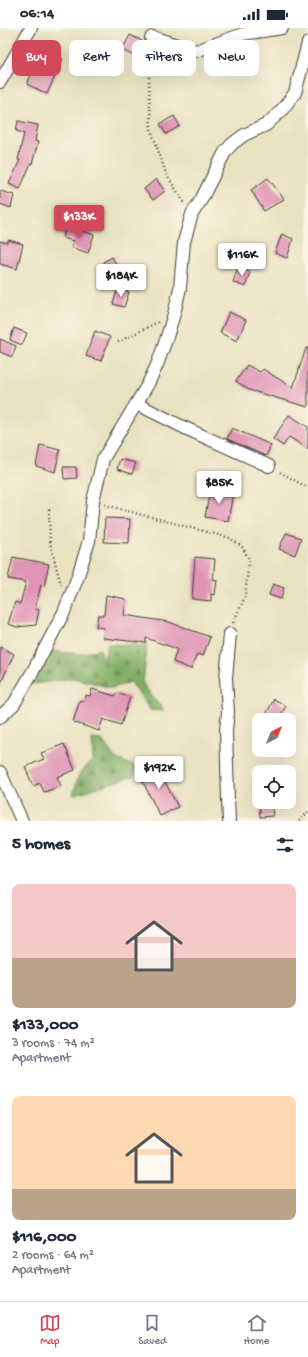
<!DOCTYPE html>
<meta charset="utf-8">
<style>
body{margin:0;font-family:"Gochi Hand",sans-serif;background:#f2f2f3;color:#1f2937;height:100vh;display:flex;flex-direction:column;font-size:15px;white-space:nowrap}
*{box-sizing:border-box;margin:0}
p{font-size:13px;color:#747a83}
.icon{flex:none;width:22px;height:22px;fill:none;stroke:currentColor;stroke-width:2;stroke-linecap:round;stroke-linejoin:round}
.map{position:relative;height:793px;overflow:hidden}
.sheet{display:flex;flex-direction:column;background:#fff;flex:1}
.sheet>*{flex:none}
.banner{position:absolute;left:12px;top:12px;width:284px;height:36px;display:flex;gap:8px}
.needle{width:26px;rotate:42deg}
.buttons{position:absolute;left:252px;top:685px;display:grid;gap:8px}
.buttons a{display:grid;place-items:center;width:44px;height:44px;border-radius:8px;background:#fff;box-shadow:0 4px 16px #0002;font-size:20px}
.price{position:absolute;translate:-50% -34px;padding:0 9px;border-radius:4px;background:#fff;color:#222;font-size:13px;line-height:26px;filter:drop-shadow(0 1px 2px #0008)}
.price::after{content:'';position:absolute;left:50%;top:24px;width:12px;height:9px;margin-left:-6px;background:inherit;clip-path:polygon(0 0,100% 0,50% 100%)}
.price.active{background:#d1495b;color:#fff}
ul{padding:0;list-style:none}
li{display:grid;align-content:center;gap:8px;height:212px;padding:0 12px}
li span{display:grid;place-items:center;height:124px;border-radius:8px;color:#555}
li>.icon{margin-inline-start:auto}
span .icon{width:72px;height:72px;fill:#fffc;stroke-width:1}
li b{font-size:17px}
h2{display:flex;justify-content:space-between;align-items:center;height:48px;padding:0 12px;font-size:17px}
.tag{padding:0 14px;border-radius:8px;background:#fff;box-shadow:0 4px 16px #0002;font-size:14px;line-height:36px}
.tag.active{background:#d1495b;color:#fff}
.status{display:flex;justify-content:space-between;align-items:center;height:28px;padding:0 20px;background:#fff;direction:ltr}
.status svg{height:11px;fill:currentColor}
.menu{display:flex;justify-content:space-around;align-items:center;height:56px;border-top:1px solid #e0e1e3;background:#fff;font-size:11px;color:#747a83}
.menu a{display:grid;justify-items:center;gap:2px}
.menu .active{color:#d1495b}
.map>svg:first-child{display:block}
.forest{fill:url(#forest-firs);stroke:#4e6440}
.building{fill:#df93b5}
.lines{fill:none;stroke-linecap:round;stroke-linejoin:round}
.street-casing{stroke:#3b3a35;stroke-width:14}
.path{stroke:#3b3a35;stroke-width:2.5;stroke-dasharray:1 3;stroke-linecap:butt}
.street{stroke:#fff;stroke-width:12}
</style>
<div class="status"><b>06:14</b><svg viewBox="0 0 49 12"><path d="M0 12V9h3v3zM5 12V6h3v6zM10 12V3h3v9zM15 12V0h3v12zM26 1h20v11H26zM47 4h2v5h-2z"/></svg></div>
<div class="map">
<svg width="308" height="793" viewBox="0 0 308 793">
<defs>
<pattern id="forest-firs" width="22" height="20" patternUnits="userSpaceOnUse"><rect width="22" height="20" fill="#81ad65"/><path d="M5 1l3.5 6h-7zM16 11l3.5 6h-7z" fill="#698c52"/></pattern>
</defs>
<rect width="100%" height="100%" fill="#fcf5e5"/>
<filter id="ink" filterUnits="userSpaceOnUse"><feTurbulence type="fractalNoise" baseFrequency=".025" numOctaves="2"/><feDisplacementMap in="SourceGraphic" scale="8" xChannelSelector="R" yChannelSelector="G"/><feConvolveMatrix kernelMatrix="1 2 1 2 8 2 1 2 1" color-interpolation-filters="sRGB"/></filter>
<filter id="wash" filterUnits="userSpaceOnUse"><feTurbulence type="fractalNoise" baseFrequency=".012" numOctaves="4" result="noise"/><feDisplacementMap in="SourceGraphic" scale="16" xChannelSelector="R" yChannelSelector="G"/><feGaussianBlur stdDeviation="0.9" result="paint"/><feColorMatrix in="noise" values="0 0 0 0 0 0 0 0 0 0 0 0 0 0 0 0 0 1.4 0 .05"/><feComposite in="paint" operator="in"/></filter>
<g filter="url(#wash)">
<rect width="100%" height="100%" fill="#e9e2c1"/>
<g class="forest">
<path d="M108,616L147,618L143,656L164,683L150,682L131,654L112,660L73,650L28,657L48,623L80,626L100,621L104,631Z"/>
<path d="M92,711L102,712L115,730L136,739L134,748L73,767L79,746L93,732Z"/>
</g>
<g id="blocks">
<g class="building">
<path d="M130,7L142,13L134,28L122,22Z"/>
<path d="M43,21L63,31L47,66L27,56Z"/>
<path d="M174,88L180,98L166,106L160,96Z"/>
<path d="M18,93L38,97L35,113L38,114L32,136L31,135L20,161L9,156L20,132H18L24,105L16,103Z"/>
<path d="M268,150L284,171L264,183L251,162Z"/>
<path d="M156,151L165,163L153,172L144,161Z"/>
<path d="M0,163L14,167L11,180L0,176Z"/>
<path d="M66,197L94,207L88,225L71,219L73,213L63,210Z"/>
<path d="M282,206L293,211L287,230L275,225Z"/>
<path d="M8,212L23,216L17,241L0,236V213L7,215Z"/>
<path d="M112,229L122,246L113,251L103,234Z"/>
<path d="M238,239L250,244L245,259L233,254Z"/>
<path d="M118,260L129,264L124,279L113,276Z"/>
<path d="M229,284L246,292L237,313L220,305Z"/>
<path d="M14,300L27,305L22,317L10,312Z"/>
<path d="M95,303L110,309L101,333L86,328Z"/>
<path d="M0,311L16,318L12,329L0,324Z"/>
<path d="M306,320H308V379L249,362L236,353L247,337L260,344L263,341L293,360Z"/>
<path d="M289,387L308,399V421L289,409L283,418L273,411Z"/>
<path d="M232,400L271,417L266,428L227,411Z"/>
<path d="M40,417L60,422L55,444L36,438Z"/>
<path d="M120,431L136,435L132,446L117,441Z"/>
<path d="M63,439H76L77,450L64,451Z"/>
<path d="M210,461L233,465L228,493L205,489Z"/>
<path d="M105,490L130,491L129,515L104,514Z"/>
<path d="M286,505L301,510L295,527L279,521Z"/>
<path d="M13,529L49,536L44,558L41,557L35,581L39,582L36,597L17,599L8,596L15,574L20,576L26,554L8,551Z"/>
<path d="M195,529L215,531L213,551L217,552L215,567L211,566V573L192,571Z"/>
<path d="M273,556L284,560L281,571L269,567Z"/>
<path d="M106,567L126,571L124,587L169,594L210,609L203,628L197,626L191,641L173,634L177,621L146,610V615L103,610L104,600L96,599L98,587H104Z"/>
<path d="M0,619L14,626L0,657Z"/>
<path d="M92,661L115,668L117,665L130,669L121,697L103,691L99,703L73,694L80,672L84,674L86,667L90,668Z"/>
<path d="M274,671L286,678L278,692H263Z"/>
<path d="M64,716L75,742L57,749L61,758L44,764L40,755L33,758L25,739L44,731L41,725Z"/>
<path d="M168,738L163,750L178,779L160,788L142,752L141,742Z"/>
<path d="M259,774H271L273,788L260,789Z"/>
</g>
</g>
</g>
<g filter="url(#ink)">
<use href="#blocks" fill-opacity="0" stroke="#3b3a35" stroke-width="1"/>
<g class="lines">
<defs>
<g id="street">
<path d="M151,10L152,9L196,23L243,6L282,0"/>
<path d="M0,54L31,0"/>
<path d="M137,376L185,400L269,438"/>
<path d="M0,689L14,676L33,643L64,584L77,551L89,513L93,473L103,431L148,356L157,337L166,312L174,286L180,260L184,214L192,186L201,172L225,124L232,116L244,107L266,97L281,83L295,65L308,15"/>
<path d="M0,744L22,793"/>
<path d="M229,793L228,770L226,702L228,684L226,650L230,606"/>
</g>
</defs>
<use href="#street" class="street-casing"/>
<g class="path">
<path d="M149,21V58L151,101L166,146L185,176"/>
<path d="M118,314L158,294"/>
<path d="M280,444L308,460"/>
<path d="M105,477L230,510L242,519L249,531L245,569L233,595"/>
<path d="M49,481L50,515L61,557"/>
<path d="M299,793L308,784"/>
</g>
<use href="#street" class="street"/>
</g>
</g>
</svg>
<div class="buttons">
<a><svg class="needle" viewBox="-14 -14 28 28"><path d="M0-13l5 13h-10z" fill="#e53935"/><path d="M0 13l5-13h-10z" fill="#747a83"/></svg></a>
<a><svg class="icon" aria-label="locate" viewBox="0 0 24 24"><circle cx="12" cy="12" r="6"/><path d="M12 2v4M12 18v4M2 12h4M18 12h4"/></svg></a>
</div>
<b class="price active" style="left:79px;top:211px">$133K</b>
<b class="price" style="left:242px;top:249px">$116K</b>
<b class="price" style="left:121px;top:270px">$184K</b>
<b class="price" style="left:219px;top:477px">$85K</b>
<b class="price" style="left:159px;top:762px">$192K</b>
<div class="banner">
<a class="tag active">Buy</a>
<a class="tag">Rent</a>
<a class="tag">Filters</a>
<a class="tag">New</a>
</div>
</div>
<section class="sheet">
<h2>5 homes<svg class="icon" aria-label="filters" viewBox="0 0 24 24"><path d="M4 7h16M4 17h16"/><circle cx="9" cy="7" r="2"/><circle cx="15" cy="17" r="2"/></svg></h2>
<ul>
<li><span style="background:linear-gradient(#f6c9c9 60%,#b9a48a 0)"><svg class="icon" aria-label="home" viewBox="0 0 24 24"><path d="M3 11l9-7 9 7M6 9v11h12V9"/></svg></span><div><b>$133,000</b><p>3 rooms · 74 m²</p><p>Apartment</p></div></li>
<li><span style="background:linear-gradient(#ffd9b3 75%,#b9a48a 0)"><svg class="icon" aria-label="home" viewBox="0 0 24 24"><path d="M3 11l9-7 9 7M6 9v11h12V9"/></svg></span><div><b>$116,000</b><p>2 rooms · 64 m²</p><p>Apartment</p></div></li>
</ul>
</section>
<nav class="menu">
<a class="active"><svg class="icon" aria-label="map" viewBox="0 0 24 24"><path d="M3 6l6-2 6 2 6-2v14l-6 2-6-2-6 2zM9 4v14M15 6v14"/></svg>Map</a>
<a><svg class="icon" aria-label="saved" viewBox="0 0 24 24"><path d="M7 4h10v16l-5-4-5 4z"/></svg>Saved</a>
<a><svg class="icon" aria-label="home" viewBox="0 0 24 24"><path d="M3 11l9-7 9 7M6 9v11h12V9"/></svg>Home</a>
</nav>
